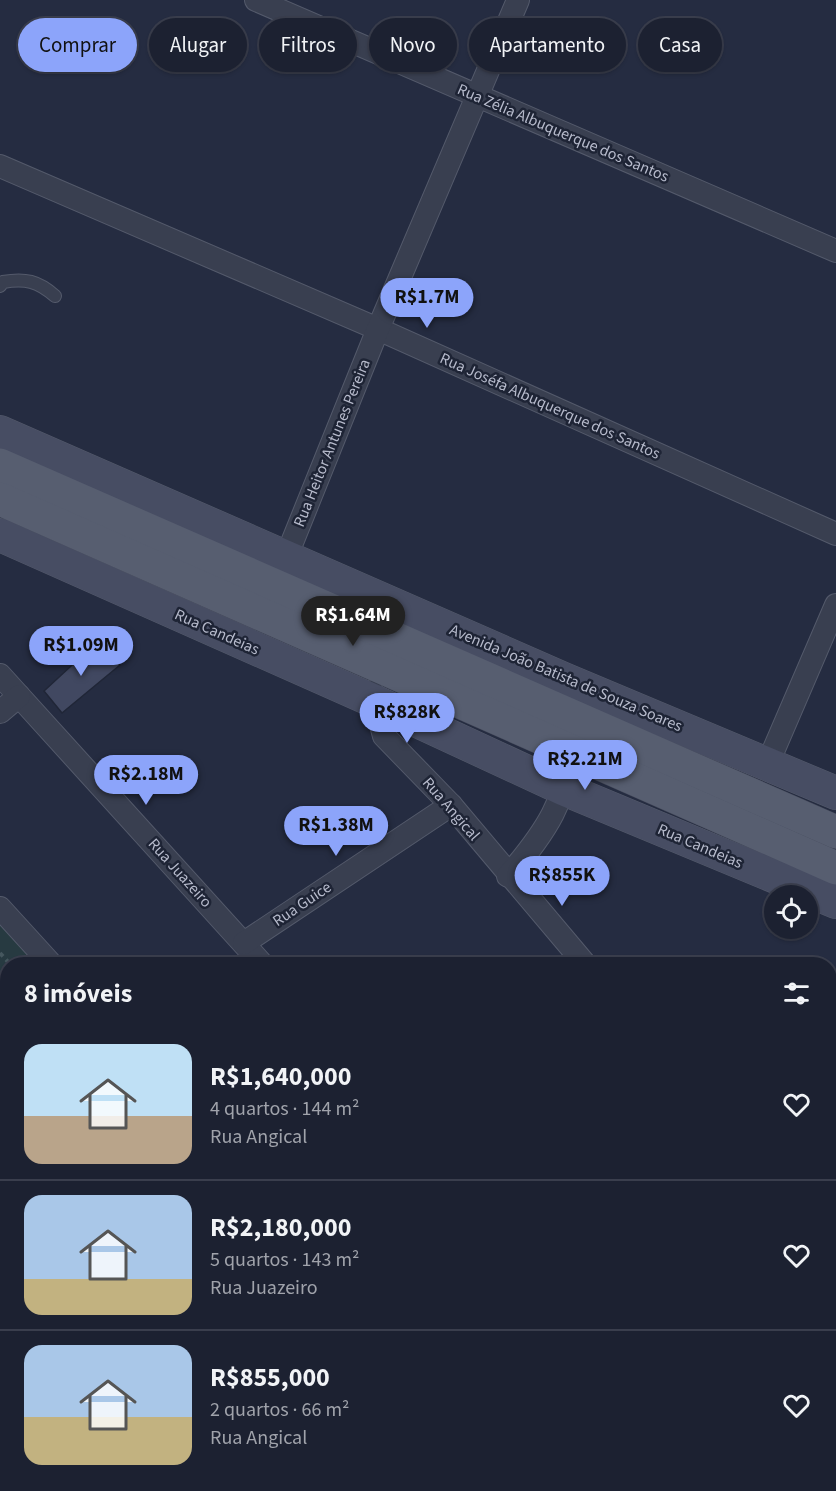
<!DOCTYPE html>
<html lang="pt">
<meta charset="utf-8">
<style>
body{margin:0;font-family:"Source Sans 3",sans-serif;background:#292e3d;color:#f1f3f6;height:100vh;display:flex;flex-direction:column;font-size:22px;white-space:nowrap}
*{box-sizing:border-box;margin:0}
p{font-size:20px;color:#a0a3ab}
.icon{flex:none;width:33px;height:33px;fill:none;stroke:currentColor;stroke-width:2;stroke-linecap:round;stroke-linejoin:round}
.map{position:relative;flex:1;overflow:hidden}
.sheet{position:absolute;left:0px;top:957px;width:837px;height:534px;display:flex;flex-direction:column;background:#1c2131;border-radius:24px 24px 0 0;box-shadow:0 2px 4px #0004,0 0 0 2px #3a3e4d}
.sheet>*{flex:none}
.hud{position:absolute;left:18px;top:18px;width:801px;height:54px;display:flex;gap:12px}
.buttons{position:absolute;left:764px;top:885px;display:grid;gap:12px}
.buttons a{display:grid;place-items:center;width:54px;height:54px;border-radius:50%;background:#1c2131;box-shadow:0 2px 4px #0004,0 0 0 2px #3a3e4d;font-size:30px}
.price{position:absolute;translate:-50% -51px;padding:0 14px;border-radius:21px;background:#8ca4fa;color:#111;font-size:20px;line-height:39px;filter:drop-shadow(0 2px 3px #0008)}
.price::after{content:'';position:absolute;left:50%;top:36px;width:18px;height:14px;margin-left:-9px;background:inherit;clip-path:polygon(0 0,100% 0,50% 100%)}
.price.on{background:#222;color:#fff}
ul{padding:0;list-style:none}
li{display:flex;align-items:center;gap:18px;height:150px;padding:0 24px}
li+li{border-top:2px solid #3a3e4d}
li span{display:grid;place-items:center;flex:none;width:168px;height:120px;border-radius:18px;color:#555}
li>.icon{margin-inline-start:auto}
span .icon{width:72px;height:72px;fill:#fffc;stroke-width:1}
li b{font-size:26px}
h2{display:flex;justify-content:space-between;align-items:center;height:72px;padding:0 24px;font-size:26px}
.chip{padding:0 21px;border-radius:27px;background:#1c2131;box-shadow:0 2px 4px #0004,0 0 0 2px #3a3e4d;font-size:21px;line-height:54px}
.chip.on{background:#8ca4fa;color:#111}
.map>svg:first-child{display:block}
.green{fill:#273a41}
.building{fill:#414861;stroke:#202637;stroke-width:1.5}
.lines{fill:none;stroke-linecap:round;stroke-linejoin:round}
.service-casing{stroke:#545a6b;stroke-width:14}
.minor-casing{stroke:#545a6b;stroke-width:24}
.secondary-casing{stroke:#545a6b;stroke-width:34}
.primary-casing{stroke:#434859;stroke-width:34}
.path{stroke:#45575e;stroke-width:4;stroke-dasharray:4.5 4.5;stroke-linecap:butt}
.service{stroke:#393f50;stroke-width:12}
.minor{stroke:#393f50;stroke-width:22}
.secondary{stroke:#474d63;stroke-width:33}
.primary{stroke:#575e70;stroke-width:33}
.labels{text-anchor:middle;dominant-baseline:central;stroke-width:5;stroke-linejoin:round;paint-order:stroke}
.street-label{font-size:16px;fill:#b6bacb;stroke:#1e2435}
</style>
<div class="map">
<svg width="836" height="1491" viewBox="0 0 836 1491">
<rect width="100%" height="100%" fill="#252c41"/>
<path class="green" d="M0,923L36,964H8V1484H489L495,1491H0Z"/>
<g class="building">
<path d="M97,642L120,665L62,713L44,691Z"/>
<path d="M830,1474L836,1481V1491H750L758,1484H830Z"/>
</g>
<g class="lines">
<defs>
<path id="service" d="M0,286L3,282C25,278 38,281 55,296"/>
<g id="minor">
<path d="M256,0L836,251"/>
<path d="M0,166L378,329L836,534"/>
<path d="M287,555L378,329L518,0"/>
<path d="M0,675L262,964"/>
<path d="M372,692L384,736L451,805L585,964"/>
<path d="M0,712L19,696"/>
<path d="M768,763L836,605"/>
<path d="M508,876C545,833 569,799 571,740"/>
<path d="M0,908L51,964"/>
<path d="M244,943L451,805"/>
<path d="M830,1245L836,1253"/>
<path d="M507,1484L513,1491"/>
<path d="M690,1484L696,1491"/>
</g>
<g id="secondary">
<path d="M0,432L564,679L836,793"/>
<path d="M0,535L374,701L564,789L836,902"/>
</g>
<g id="primary">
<path d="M0,465L836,832"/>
<path d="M0,499C279,621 556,747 836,868"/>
</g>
</defs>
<use href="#service" class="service-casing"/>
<use href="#minor" class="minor-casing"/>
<use href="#secondary" class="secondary-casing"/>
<use href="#primary" class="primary-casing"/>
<g class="path">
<path d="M0,953L10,964"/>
<path d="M0,988L8,987"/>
<path d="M456,1484L460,1491"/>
<path d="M462,1484L468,1491"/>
</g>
<use href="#service" class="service"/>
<use href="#minor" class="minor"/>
<use href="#secondary" class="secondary"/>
<use href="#primary" class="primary"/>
</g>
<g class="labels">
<g class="street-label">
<text transform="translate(563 133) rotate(23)">Rua Zélia Albuquerque dos Santos</text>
<text transform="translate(550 406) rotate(24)">Rua Joséfa Albuquerque dos Santos</text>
<text transform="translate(332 443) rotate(-68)">Rua Heitor Antunes Pereira</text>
<text transform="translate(217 632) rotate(24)">Rua Candeias</text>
<text transform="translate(566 678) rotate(23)">Avenida João Batista de Souza Soares</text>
<text transform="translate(451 809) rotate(49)">Rua Angical</text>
<text transform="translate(700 846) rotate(23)">Rua Candeias</text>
<text transform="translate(180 873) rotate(48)">Rua Juazeiro</text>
<text transform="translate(302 904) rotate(-34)">Rua Guice</text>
</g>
</g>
</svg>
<div class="buttons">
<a><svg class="icon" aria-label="locate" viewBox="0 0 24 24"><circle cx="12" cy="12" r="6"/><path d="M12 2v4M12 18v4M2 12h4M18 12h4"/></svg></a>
</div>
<b class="price" style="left:427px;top:329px">R$1.7M</b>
<b class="price on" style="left:353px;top:647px">R$1.64M</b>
<b class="price" style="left:81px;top:677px">R$1.09M</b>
<b class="price" style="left:407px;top:744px">R$828K</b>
<b class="price" style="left:585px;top:791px">R$2.21M</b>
<b class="price" style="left:146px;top:806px">R$2.18M</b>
<b class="price" style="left:336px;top:857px">R$1.38M</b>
<b class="price" style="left:562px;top:907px">R$855K</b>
<div class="hud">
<a class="chip on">Comprar</a>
<a class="chip">Alugar</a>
<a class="chip">Filtros</a>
<a class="chip">Novo</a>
<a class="chip">Apartamento</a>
<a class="chip">Casa</a>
</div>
<section class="sheet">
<h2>8 imóveis<svg class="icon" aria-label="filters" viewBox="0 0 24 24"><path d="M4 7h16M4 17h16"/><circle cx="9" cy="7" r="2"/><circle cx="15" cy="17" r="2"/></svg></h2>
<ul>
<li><span style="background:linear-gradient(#bfe0f5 60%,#b9a48a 0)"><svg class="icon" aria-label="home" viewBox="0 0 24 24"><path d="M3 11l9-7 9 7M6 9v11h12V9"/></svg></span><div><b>R$1,640,000</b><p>4 quartos · 144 m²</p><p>Rua Angical</p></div><svg class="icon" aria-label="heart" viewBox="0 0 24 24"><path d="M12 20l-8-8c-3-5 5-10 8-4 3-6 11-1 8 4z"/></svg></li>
<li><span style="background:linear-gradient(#a9c7e8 70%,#c2b280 0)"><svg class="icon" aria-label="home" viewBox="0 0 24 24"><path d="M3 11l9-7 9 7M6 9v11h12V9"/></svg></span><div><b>R$2,180,000</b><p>5 quartos · 143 m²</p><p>Rua Juazeiro</p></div><svg class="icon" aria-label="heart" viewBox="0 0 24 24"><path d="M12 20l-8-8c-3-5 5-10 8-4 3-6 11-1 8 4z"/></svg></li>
<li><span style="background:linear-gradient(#a9c7e8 60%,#c2b280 0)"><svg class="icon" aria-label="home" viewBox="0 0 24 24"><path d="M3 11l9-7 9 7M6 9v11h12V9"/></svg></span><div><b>R$855,000</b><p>2 quartos · 66 m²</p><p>Rua Angical</p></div><svg class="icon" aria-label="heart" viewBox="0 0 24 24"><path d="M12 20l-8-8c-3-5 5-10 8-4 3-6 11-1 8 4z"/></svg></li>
</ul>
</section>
</div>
